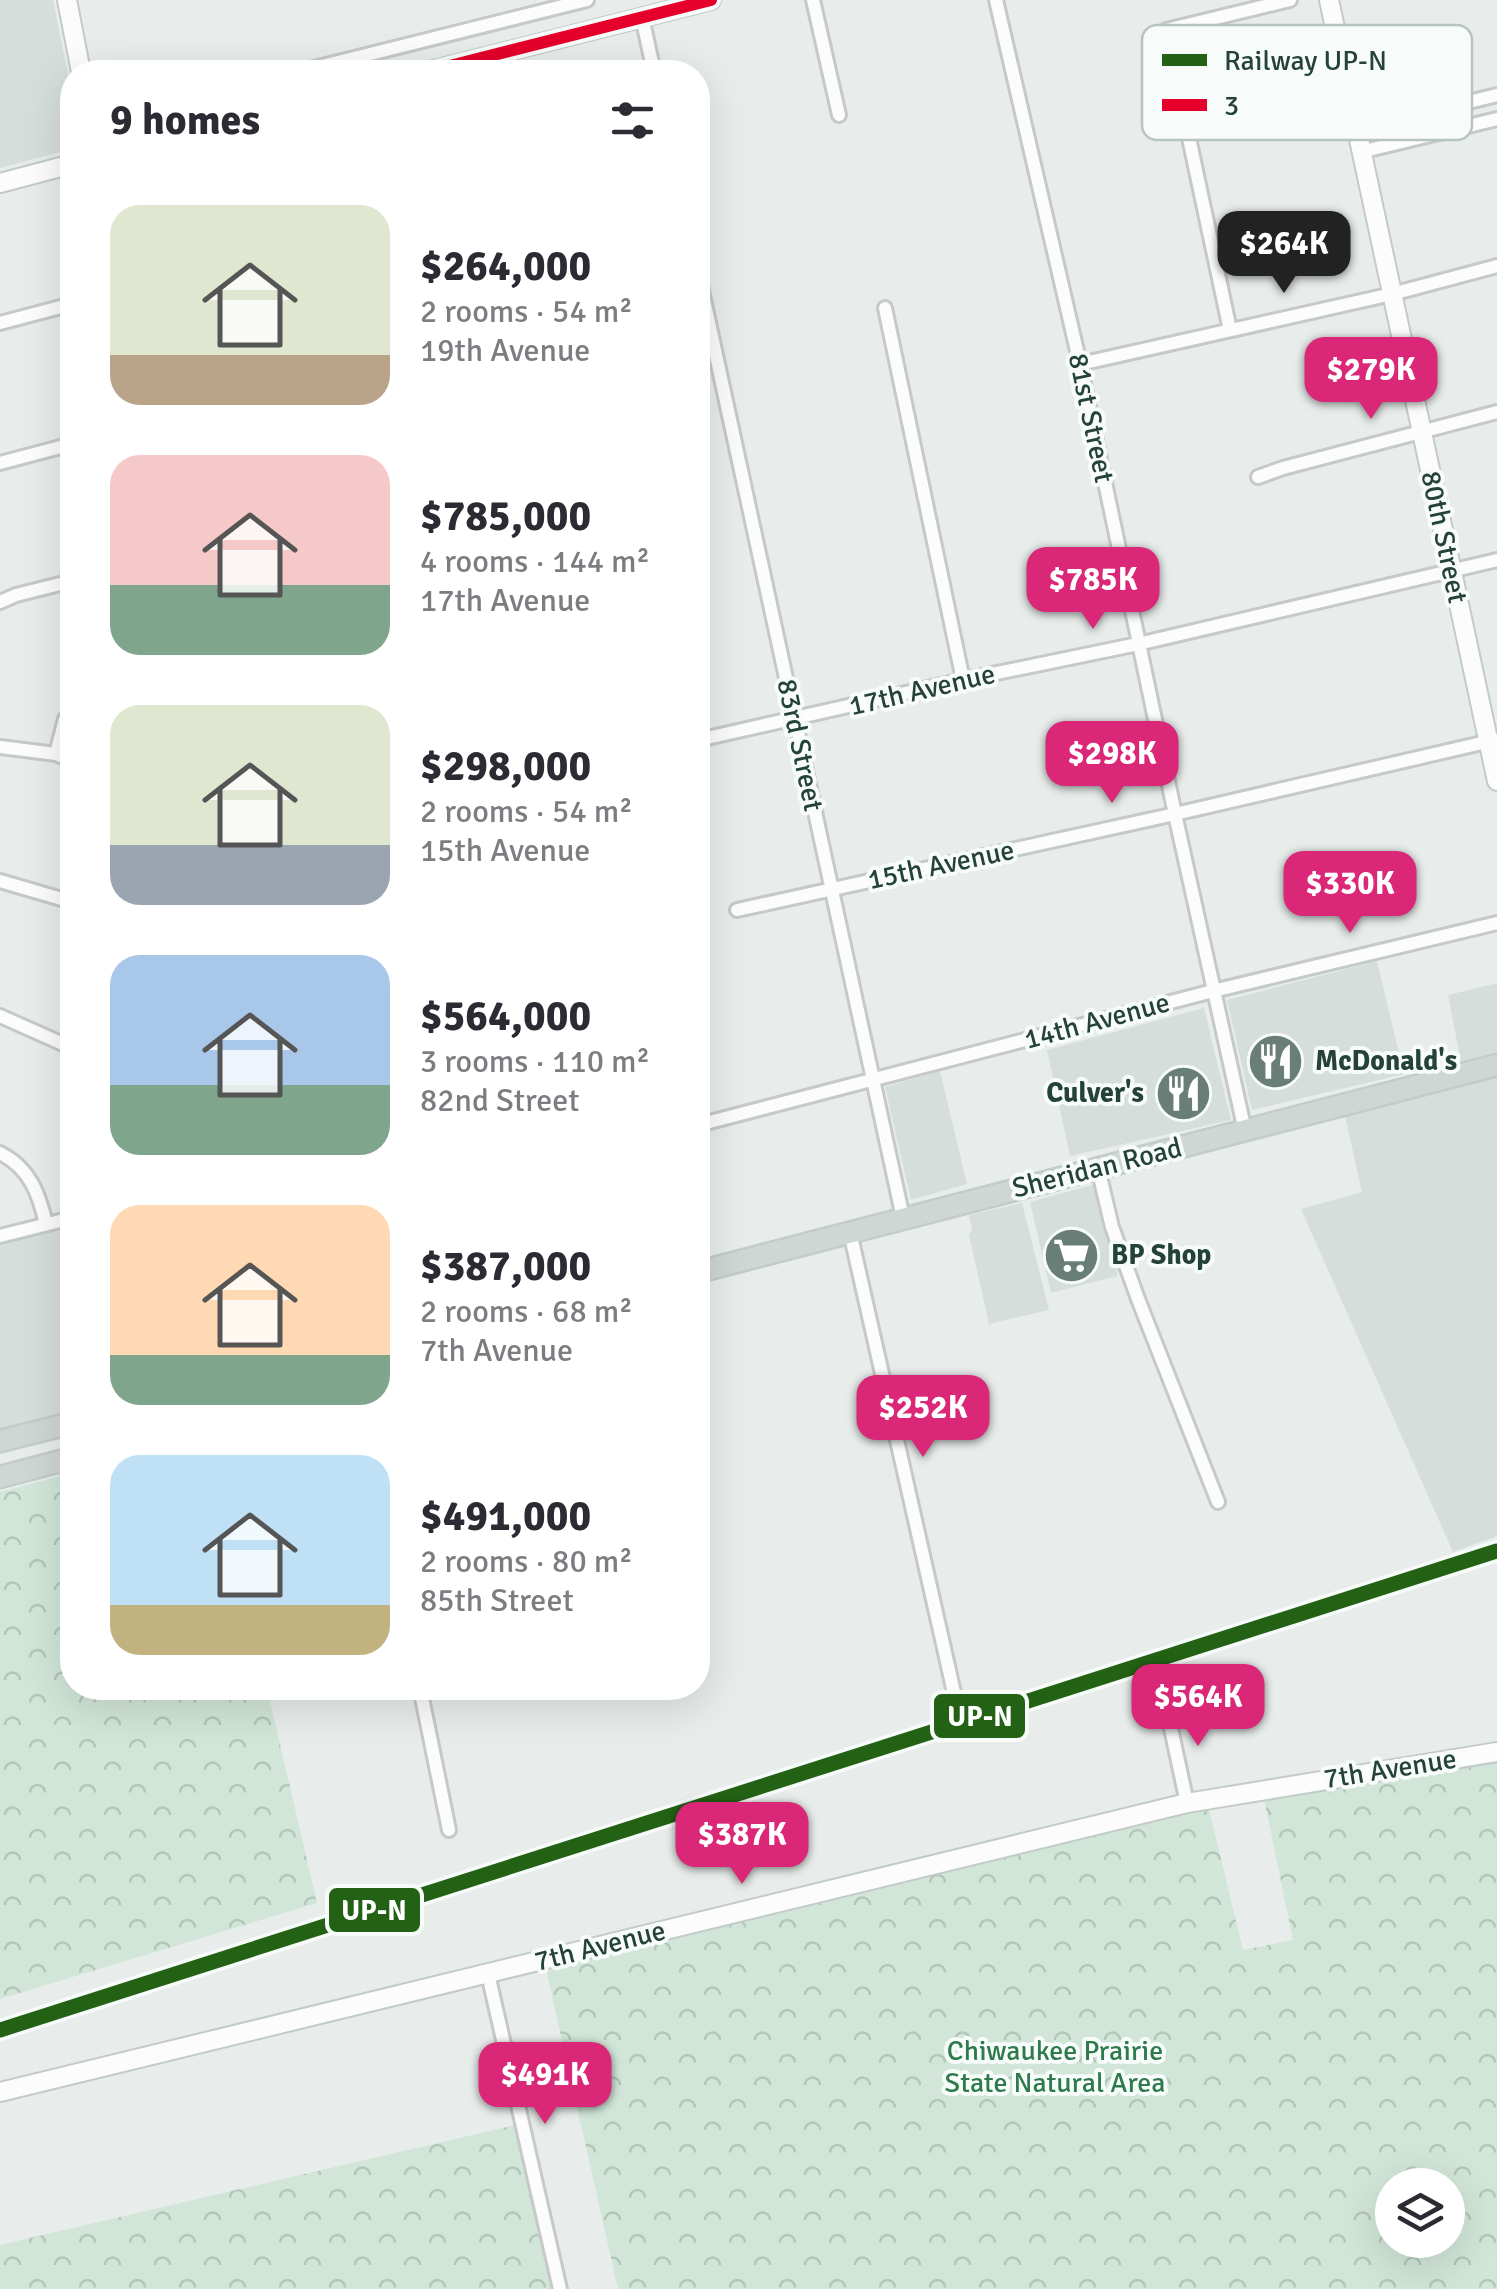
<!DOCTYPE html>
<meta charset="utf-8">
<style>
body{margin:0;font-family:Signika,sans-serif;background:#f7f7f7;color:#2b2b33;height:100vh;display:flex;flex-direction:column;font-size:38px;white-space:nowrap}
*{box-sizing:border-box;margin:0}
p{font-size:32px;color:#7c7c81}
.icon{flex:none;width:55px;height:55px;fill:none;stroke:currentColor;stroke-width:2;stroke-linecap:round;stroke-linejoin:round}
.map{position:relative;flex:1;overflow:hidden}
.details{position:absolute;left:60px;top:60px;width:650px;height:1640px;display:flex;flex-direction:column;background:#fff;border-radius:40px;box-shadow:0 10px 40px #0002}
.details>*{flex:none}
.tools{position:absolute;left:1375px;top:2168px;display:grid;gap:20px}
.tools a{display:grid;place-items:center;width:90px;height:90px;border-radius:50%;background:#fff;box-shadow:0 10px 40px #0002;font-size:50px}
.price{position:absolute;translate:-50% -85px;padding:0 22px;border-radius:20px;background:#db2777;color:#fff;font-size:32px;line-height:65px;filter:drop-shadow(0 2px 5px #0008)}
.price::after{content:'';position:absolute;left:50%;top:60px;width:30px;height:22px;margin-left:-15px;background:inherit;clip-path:polygon(0 0,100% 0,50% 100%)}
.price.current{background:#222;color:#fff}
ul{padding:0;list-style:none}
li{display:flex;align-items:center;gap:30px;height:250px;padding:0 50px}
li span{display:grid;place-items:center;flex:none;width:280px;height:200px;border-radius:30px;color:#555}
li>.icon{margin-inline-start:auto}
span .icon{width:120px;height:120px;fill:#fffc;stroke-width:1}
li b{font-size:42px}
h2{display:flex;justify-content:space-between;align-items:center;height:120px;padding:0 50px;font-size:42px}
.map>svg:first-child{display:block}
.built{fill:#d6dedb}
.forest{fill:url(#forest-crowns);fill-rule:evenodd}
.lines{fill:none;stroke-linecap:round;stroke-linejoin:round}
.street-casing{stroke:#c5cac8;stroke-width:18}
.secondary-casing{stroke:#c3cbc8;stroke-width:22}
.primary-casing{stroke:#c3ccc9;stroke-width:25}
.street{stroke:#fcfcfc;stroke-width:12}
.secondary{stroke:#fcfcfc;stroke-width:18}
.primary{stroke:#cfd7d5;stroke-width:20}
.bus-1-casing{stroke:#f7fbf9;stroke-width:20}
.bus-1{stroke:#e4002b;stroke-width:12}
.rail-1-casing{stroke:#f7fbf9;stroke-width:22}
.rail-1{stroke:#236214;stroke-width:15}
.labels{text-anchor:middle;dominant-baseline:central;stroke-width:8;stroke-linejoin:round;paint-order:stroke}
.street-label{font-size:28px;fill:#24423a;stroke:#f7fbf9}
.poi-label{font-size:28px;font-weight:bold;fill:#24423a;stroke:#f7fbf9;text-anchor:start}
.park-label{font-size:28px;fill:#2d7a4b;stroke:#f7fbf9}
.key{fill:#f7fbf9;stroke:#b8c4c0;stroke-width:2.5}
.key-label{font-size:28px;fill:#24423a}
.line-badge{stroke:#f7fbf9;stroke-width:4}
.badge-label{font-size:28px;text-anchor:middle;font-weight:bold;fill:#fff}
</style>
<div class="map">
<svg width="1497" height="2289" viewBox="0 0 1497 2289">
<defs>
<pattern id="forest-crowns" width="20" height="18" patternUnits="userSpaceOnUse" patternTransform="scale(2.5)"><rect width="20" height="18" fill="#d1e6d8"/><path d="M2 6a3 3 0 1 1 6 0M12 15a3 3 0 1 1 6 0" fill="none" stroke="#b3c6ba"/></pattern>
</defs>
<rect width="100%" height="100%" fill="#e8edeb"/>
<g class="built">
<path d="M0,0H53L72,94V149L0,168Z"/>
<path d="M1377,961L1404,1074L1252,1110L1227,1000Z"/>
<path d="M1497,983V1054L1461,1062L1448,995Z"/>
<path d="M1204,1008L1231,1120L1070,1156L1047,1050Z"/>
<path d="M940,1071L967,1184L911,1200L885,1087Z"/>
<path d="M1497,1077V1536L1453,1552L1301,1209L1362,1192L1345,1116Z"/>
<path d="M1096,1184L1118,1276L1051,1293L1030,1202Z"/>
<path d="M1022,1203L1049,1310L989,1324L969,1235L972,1229L969,1215Z"/>
<path d="M72,1227V1414L0,1433V1245Z"/>
</g>
<g class="forest">
<path d="M72,1473V1688H267L317,1903L0,1999V1492Z"/>
<path d="M1497,1758V2289H618L545,1965L1208,1805L1243,1950L1293,1940L1263,1794ZM1392,2185H1448V2240H1392Z"/>
<path d="M515,2125L552,2289H0V2245Z"/>
</g>
<g class="lines">
<defs>
<g id="street">
<path d="M813,0L839,115"/>
<path d="M996,0L1080,364L1175,814L1245,1131"/>
<path d="M642,17L654,72"/>
<path d="M298,72L587,0"/>
<path d="M1355,130L1497,95"/>
<path d="M1360,152L1497,119"/>
<path d="M698,272L903,1218"/>
<path d="M885,308L963,680"/>
<path d="M0,323L72,304"/>
<path d="M1230,330L1166,30L1290,0"/>
<path d="M1080,364L1392,294L1497,266"/>
<path d="M0,463L72,444"/>
<path d="M1258,477L1283,468L1497,412"/>
<path d="M0,602L16,595L72,581"/>
<path d="M698,740L963,680L1138,644L1497,560"/>
<path d="M0,747L56,754L72,761"/>
<path d="M56,754L65,719"/>
<path d="M0,881L72,902"/>
<path d="M737,910L1175,814L1495,740"/>
<path d="M0,1016L72,1048"/>
<path d="M698,1125L1213,991L1497,923"/>
<path d="M0,1153C30,1168 39,1194 46,1224"/>
<path d="M1098,1168L1112,1227L1138,1299L1218,1502"/>
<path d="M850,1232L955,1697"/>
<path d="M0,1236L72,1218"/>
<path d="M420,1688L449,1830"/>
<path d="M1166,1705L1187,1803"/>
<path d="M488,1974L560,2289"/>
</g>
<g id="secondary">
<path d="M67,0L81,72"/>
<path d="M1329,0L1497,781"/>
<path d="M426,72L711,0"/>
<path d="M0,183L72,164"/>
<path d="M0,2092L1187,1803L1497,1752"/>
</g>
<g id="primary">
<path d="M698,1272L1497,1065"/>
<path d="M0,1441L72,1423"/>
<path d="M0,1477L72,1458"/>
</g>
</defs>
<use href="#street" class="street-casing"/>
<use href="#secondary" class="secondary-casing"/>
<use href="#primary" class="primary-casing"/>
<use href="#street" class="street"/>
<use href="#secondary" class="secondary"/>
<use href="#primary" class="primary"/>
<defs>
<path id="bus-1" d="M426,72L711,0"/>
</defs>
<use href="#bus-1" class="bus-1-casing"/>
<use href="#bus-1" class="bus-1"/>
<defs>
<path id="rail-1" d="M0,2030L1497,1551"/>
</defs>
<use href="#rail-1" class="rail-1-casing"/>
<use href="#rail-1" class="rail-1"/>
</g>
<defs>
<symbol id="restaurant-disc" viewBox="-11 -11 22 22"><circle r="9.5" fill="#697e78" stroke="#f7fbf9"/><path d="M-5-6h1v4h1v-4h1v4h1v-4h1v5L-1.5 .5V6h-2V.5L-5-1ZM5-6V6H3V1.5H1.5Q1.5-4 5-6Z" fill="#fff"/></symbol>
<symbol id="supermarket-disc" viewBox="-11 -11 22 22"><circle r="9.5" fill="#697e78" stroke="#f7fbf9"/><path d="M-6-5.5h2.5l.6 2H6L4.5 2H-2.5L-4.4-4H-6ZM-1.5 3.2a1.3 1.3 0 1 0 .1 0ZM3 3.2a1.3 1.3 0 1 0 .1 0Z" fill="#fff"/></symbol>
</defs>
<g fill-rule="evenodd">
<use href="#restaurant-disc" x="1244" y="1030" width="63" height="63"/>
<use href="#restaurant-disc" x="1152" y="1062" width="63" height="63"/>
<use href="#supermarket-disc" x="1040" y="1224" width="63" height="63"/>
</g>
<g class="labels">
<g class="street-label">
<text transform="translate(1091 418) rotate(78)">81st Street</text>
<text transform="translate(1444 537) rotate(78)">80th Street</text>
<text transform="translate(922 690) rotate(-13)">17th Avenue</text>
<text transform="translate(800 745) rotate(78)">83rd Street</text>
<text transform="translate(941 865) rotate(-12)">15th Avenue</text>
<text transform="translate(1097 1021) rotate(-15)">14th Avenue</text>
<text transform="translate(1097 1168) rotate(-14)">Sheridan Road</text>
<text transform="translate(1390 1769) rotate(-9)">7th Avenue</text>
<text transform="translate(600 1946) rotate(-14)">7th Avenue</text>
</g>
<g class="poi-label">
<text x="1315" y="1061">McDonald's</text>
<text x="1144" y="1093" text-anchor="end">Culver's</text>
<text x="1111" y="1255">BP Shop</text>
</g>
<g class="park-label">
<text x="1055" y="2051">Chiwaukee Prairie<tspan x="1055" dy="32">State Natural Area</tspan></text>
</g>
</g>
<rect x="1142" y="25" width="330" height="115" rx="15" class="key"/>
<rect x="1162" y="54" width="45" height="12" fill="#236214"/>
<rect x="1162" y="99" width="45" height="12" fill="#e4002b"/>
<g class="key-label">
<text x="1224" y="70">Railway UP-N</text>
<text x="1224" y="115">3</text>
</g>
<g class="line-badge">
<rect x="932" y="1692" width="95" height="48" rx="10" fill="#236214"/>
<rect x="327" y="1886" width="95" height="48" rx="10" fill="#236214"/>
</g>
<g class="badge-label">
<text x="980" y="1726">UP-N</text>
<text x="374" y="1920">UP-N</text>
</g>
</svg>
<div class="tools">
<a><svg class="icon" aria-label="layers" viewBox="0 0 24 24"><path d="M12 4l9 5-9 5-9-5zM3 14l9 5 9-5"/></svg></a>
</div>
<b class="price current" style="left:1284px;top:296px">$264K</b>
<b class="price" style="left:1371px;top:422px">$279K</b>
<b class="price" style="left:1093px;top:632px">$785K</b>
<b class="price" style="left:1112px;top:806px">$298K</b>
<b class="price" style="left:1350px;top:936px">$330K</b>
<b class="price" style="left:923px;top:1460px">$252K</b>
<b class="price" style="left:1198px;top:1749px">$564K</b>
<b class="price" style="left:742px;top:1887px">$387K</b>
<b class="price" style="left:545px;top:2127px">$491K</b>
<section class="details">
<h2>9 homes<svg class="icon" aria-label="filters" viewBox="0 0 24 24"><path d="M4 7h16M4 17h16"/><circle cx="9" cy="7" r="2"/><circle cx="15" cy="17" r="2"/></svg></h2>
<ul>
<li><span style="background:linear-gradient(#dfe7d0 75%,#b9a48a 0)"><svg class="icon" aria-label="home" viewBox="0 0 24 24"><path d="M3 11l9-7 9 7M6 9v11h12V9"/></svg></span><div><b>$264,000</b><p>2 rooms · 54 m²</p><p>19th Avenue</p></div></li>
<li><span style="background:linear-gradient(#f6c9c9 65%,#7fa58c 0)"><svg class="icon" aria-label="home" viewBox="0 0 24 24"><path d="M3 11l9-7 9 7M6 9v11h12V9"/></svg></span><div><b>$785,000</b><p>4 rooms · 144 m²</p><p>17th Avenue</p></div></li>
<li><span style="background:linear-gradient(#dfe7d0 70%,#9aa5b1 0)"><svg class="icon" aria-label="home" viewBox="0 0 24 24"><path d="M3 11l9-7 9 7M6 9v11h12V9"/></svg></span><div><b>$298,000</b><p>2 rooms · 54 m²</p><p>15th Avenue</p></div></li>
<li><span style="background:linear-gradient(#a9c7e8 65%,#7fa58c 0)"><svg class="icon" aria-label="home" viewBox="0 0 24 24"><path d="M3 11l9-7 9 7M6 9v11h12V9"/></svg></span><div><b>$564,000</b><p>3 rooms · 110 m²</p><p>82nd Street</p></div></li>
<li><span style="background:linear-gradient(#ffd9b3 75%,#7fa58c 0)"><svg class="icon" aria-label="home" viewBox="0 0 24 24"><path d="M3 11l9-7 9 7M6 9v11h12V9"/></svg></span><div><b>$387,000</b><p>2 rooms · 68 m²</p><p>7th Avenue</p></div></li>
<li><span style="background:linear-gradient(#bfe0f5 75%,#c2b280 0)"><svg class="icon" aria-label="home" viewBox="0 0 24 24"><path d="M3 11l9-7 9 7M6 9v11h12V9"/></svg></span><div><b>$491,000</b><p>2 rooms · 80 m²</p><p>85th Street</p></div></li>
</ul>
</section>
</div>
